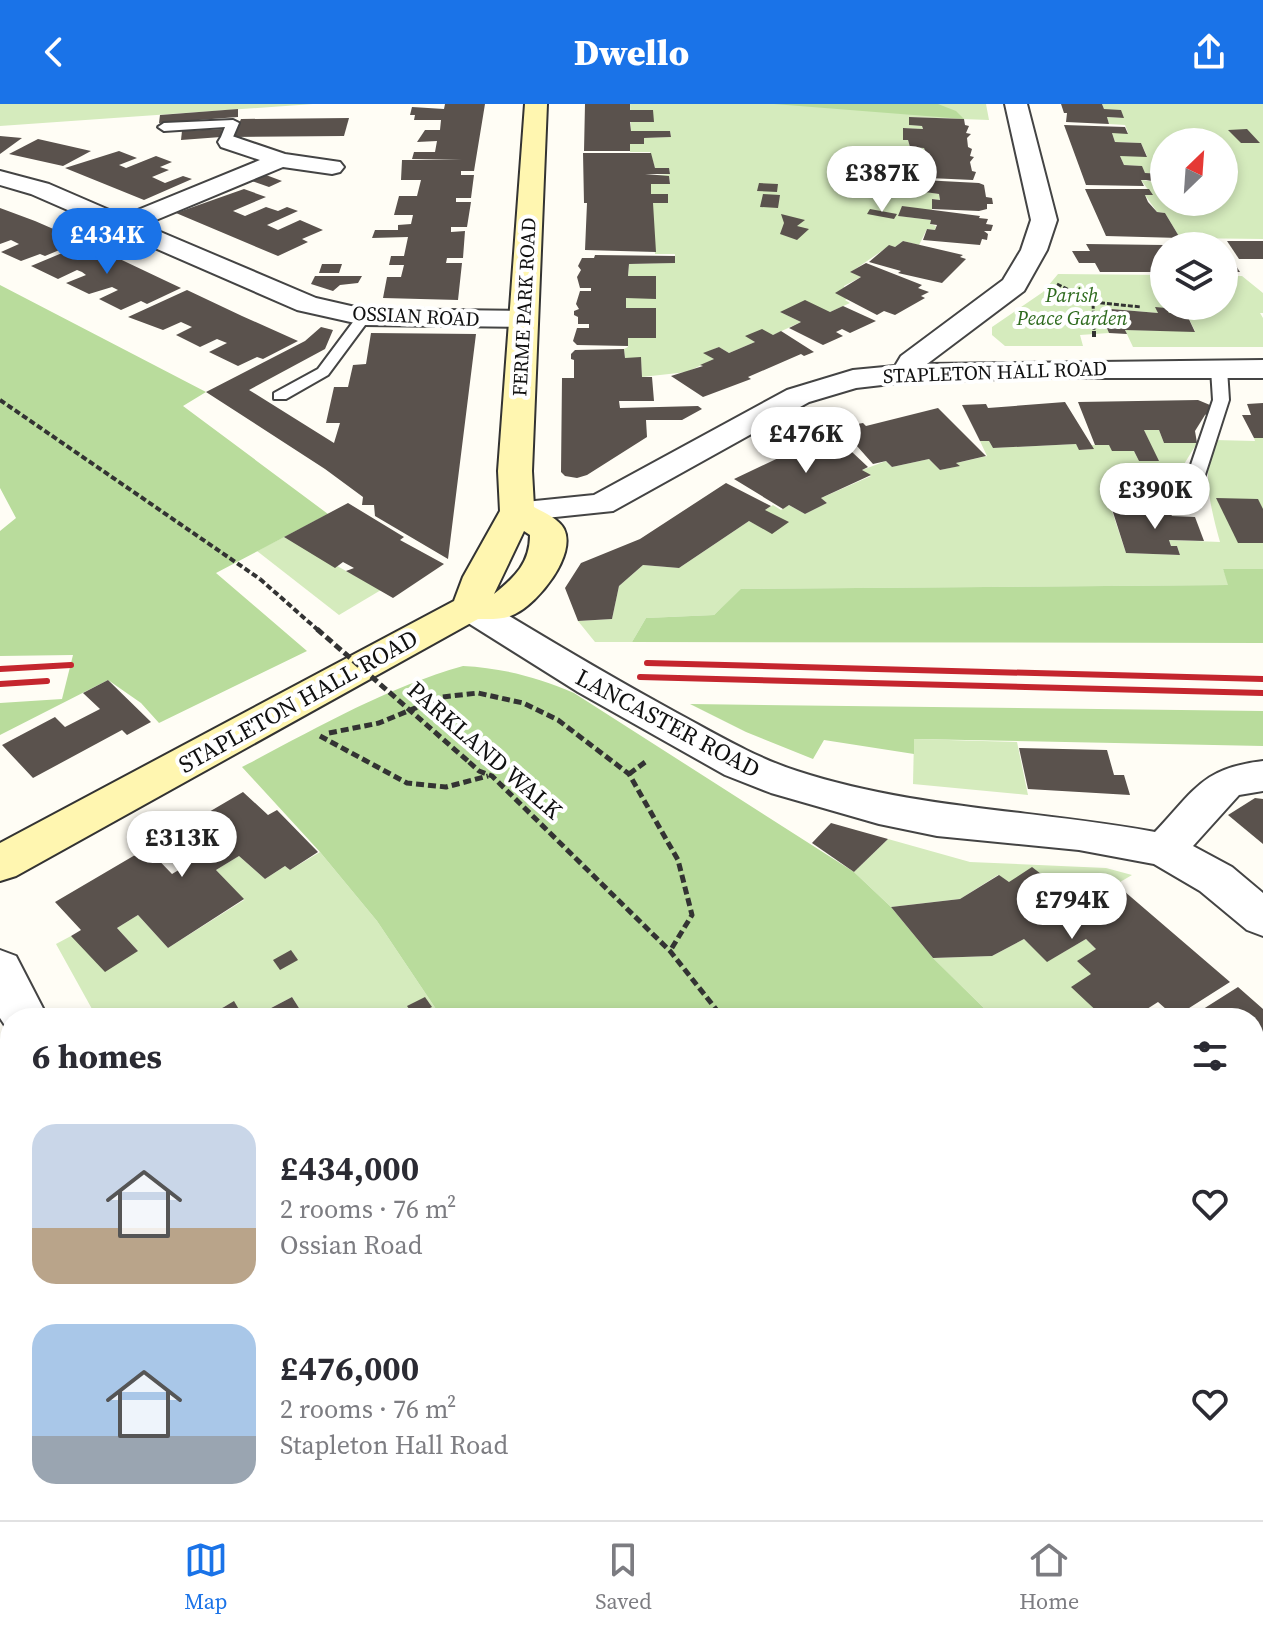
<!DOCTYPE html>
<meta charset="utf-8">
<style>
body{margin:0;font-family:"Source Serif 4",serif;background:#f7f7f7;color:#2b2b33;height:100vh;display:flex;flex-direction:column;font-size:30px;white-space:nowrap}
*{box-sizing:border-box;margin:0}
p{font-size:26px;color:#7c7c81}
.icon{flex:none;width:44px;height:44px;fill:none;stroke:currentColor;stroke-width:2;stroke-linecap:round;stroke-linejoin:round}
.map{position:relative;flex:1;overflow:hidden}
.sheet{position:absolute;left:0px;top:904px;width:1264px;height:512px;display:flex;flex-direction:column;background:#fff;border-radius:32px 32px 0 0;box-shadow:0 4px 12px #0003}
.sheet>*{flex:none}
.needle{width:52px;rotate:25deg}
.fabs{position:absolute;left:1150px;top:24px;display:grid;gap:16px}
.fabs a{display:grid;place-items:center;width:88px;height:88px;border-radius:50%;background:#fff;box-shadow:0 4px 12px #0003;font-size:40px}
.price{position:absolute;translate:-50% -68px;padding:0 18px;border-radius:28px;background:#fff;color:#222;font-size:26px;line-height:52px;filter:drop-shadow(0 2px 4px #0008)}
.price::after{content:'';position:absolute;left:50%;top:48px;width:24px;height:18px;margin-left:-12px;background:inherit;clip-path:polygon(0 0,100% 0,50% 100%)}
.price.selected{background:#1a73e8;color:#fff}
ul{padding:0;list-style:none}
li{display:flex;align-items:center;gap:24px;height:200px;padding:0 32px}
li span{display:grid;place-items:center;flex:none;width:224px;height:160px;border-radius:24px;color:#555}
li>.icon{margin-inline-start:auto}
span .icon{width:96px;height:96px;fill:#fffc;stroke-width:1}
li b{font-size:34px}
h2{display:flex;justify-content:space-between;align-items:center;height:96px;padding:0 32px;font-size:34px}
header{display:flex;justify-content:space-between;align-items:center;height:104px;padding:0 32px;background:#1a73e8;color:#fff;font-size:36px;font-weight:800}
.tabs{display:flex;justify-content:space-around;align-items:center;height:112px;border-top:2px solid #e1e1e2;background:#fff;font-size:22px;color:#7c7c81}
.tabs a{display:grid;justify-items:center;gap:4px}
.tabs .selected{color:#1a73e8}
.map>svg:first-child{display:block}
.green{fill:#d5ebbd}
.forest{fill:#b9dc9c}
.building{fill:#5a524d}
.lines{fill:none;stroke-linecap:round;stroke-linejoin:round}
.lane-casing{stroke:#444;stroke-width:4}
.street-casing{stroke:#444;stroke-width:4}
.secondary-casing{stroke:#333;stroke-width:4}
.path-far3{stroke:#333;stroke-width:3;stroke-dasharray:5 2;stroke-linecap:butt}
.path-far2{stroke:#333;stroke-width:4;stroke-dasharray:6 3;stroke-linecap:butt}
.path-far1{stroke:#333;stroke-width:5;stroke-dasharray:8 4;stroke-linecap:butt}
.path{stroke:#333;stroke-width:7;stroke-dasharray:10 5;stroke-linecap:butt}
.lane{fill:#fff;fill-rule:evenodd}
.street{fill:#fff;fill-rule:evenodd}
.secondary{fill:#fff6b0;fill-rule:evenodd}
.rail{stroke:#c4262e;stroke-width:6}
.path-bridge-far1{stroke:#333;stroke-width:4;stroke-dasharray:6 3;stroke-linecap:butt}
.path-bridge{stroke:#333;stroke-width:5;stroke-dasharray:8 4;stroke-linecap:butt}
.labels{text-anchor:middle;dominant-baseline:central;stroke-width:8;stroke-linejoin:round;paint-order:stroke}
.far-park-label{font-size:20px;font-style:italic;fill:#2f6b1f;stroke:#fff}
.far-street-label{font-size:20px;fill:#111;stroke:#fff}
.street-label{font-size:24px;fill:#111;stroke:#fff}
</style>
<header><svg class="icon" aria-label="back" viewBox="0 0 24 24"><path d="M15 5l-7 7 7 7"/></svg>Dwello<svg class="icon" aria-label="share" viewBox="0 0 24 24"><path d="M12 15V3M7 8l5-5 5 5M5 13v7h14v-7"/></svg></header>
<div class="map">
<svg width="1263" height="1416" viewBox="0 0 1263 1416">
<rect width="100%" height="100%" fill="#fffdf5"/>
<g class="green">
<path d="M0,0H313L0,22Z"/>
<path d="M630,0H986L989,16L909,13V21L922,22L923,25L903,24V35L908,36L910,43L924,44L928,54L905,60V66L928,68L929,74L903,76L904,84L939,90L940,96L932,95V106L899,112L931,116L930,120L936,122L935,126L927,125L919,141L903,137L895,143L889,142L851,168L861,173L844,182L847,195L845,196L850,199L830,208H780L801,218L773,231L747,232L755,238L729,249L719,243L705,249L714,255L687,268L642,273L641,254H625L624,245L628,243V234H656V204H626V194H656L628,172L629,160L674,159L675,150H655L651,90V80H670L669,72H645L670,70L669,65L655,64L650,48H630V40H644V34L671,33L670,27H631Z"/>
<path d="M1102,0H1263V135L1180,134L1165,109L1157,108L1145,91H1152L1141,76L1164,79V98H1224V38H1164V70L1145,69L1141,62L1124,61L1120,52H1147L1141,39L1115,38L1112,29H1128L1125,21L1109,20L1107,13L1123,14L1104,5Z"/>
<path d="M1058,170L1164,171V202H1224V172H1242L1263,189V209H1260L1263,214V243H1133L1125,226L1195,227L1186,209H1169L1166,204H1156L1158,209L1111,205L1113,211H1102L1109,229L1080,231L1083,242H1005L992,231V223L1043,188Z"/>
<path d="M1144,326H1159L1164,339H1197L1178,370L1174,396L1108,395L1126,449L1180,451L1177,442H1171L1169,436L1220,438C1211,405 1201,369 1215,336L1255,337L1254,334H1263V465H1223L1229,481L742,485L714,511L646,514L632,538H595L578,517L612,515L619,482L643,461L679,464L749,417L772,429L765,406L773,401L781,406L789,401L805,410L827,399L821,394L871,372L862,366L886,357L892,363L929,355L940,366L959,362L956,359L987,352L980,337H989L993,344L1076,340L1080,346L1093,345L1091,341H1109L1134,347L1139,357H1158Z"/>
<path d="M284,433L381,486L339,511L257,447Z"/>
<path d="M914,635L1017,638L1028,691L913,680Z"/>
<path d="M888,735L970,758L1106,764L1132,771L1081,801L1009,778L998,771L960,795L891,803L854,768Z"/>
<path d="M320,748L377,817L442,914H317L313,908L304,912L292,893L252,914H244L234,898L202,914H97L56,840L71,832L138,847L117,824L138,811L168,844L244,796L216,766L239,752L265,775L285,762L290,766Z"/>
<path d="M1024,835L1048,857L1086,835L1096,845L1091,870L1104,914H994L933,854L992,852Z"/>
<path d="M1254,1054L1263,1063V1188L1254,1178Z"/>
<path d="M592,1406H687L669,1416H599Z"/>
</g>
<g class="forest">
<path d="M774,0H938L956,7L964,15Z"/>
<path d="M0,181L206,288L183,302L328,410L216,469L307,547L159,619L141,599L108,576L0,631V599L62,595L73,551L0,552V427L16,414L0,384Z"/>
<path d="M1223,465H1263V539L632,538L646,514L714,511L741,485L1228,481Z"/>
<path d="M463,562C502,564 537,573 574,589L854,768L891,803L933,854L994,914H442L377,817L320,748L242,663C313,626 385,584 463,562Z"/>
<path d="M690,600L1263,607V642L914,635V650L824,636L813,655L746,628Z"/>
<path d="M1254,1178L1263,1188V1416H760L755,1406H1254Z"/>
</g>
<g class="building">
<path d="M445,0H485L474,67H461V71H474L471,94H456V98H471L467,123H451V128L465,127L463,154H447L446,159H462L458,196L383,194L387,173H401L404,161H389L391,152H404L408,133L372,134L375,126H398V121L411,120L413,111H394L399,92H417L421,76H401L402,56H462L412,55L414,48H435L437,37L417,38L425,26H440L441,16H414L415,11H410L412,3L444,5Z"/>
<path d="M585,0H630V6H653L654,18H630L631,27H670L671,33L644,34V40H630V47H584Z"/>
<path d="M1061,0H1102L1104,5L1121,6L1124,14L1107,13L1109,20L1066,18L1067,9H1064Z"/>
<path d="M238,5V13L159,19L160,11Z"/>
<path d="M909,13L964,15L965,21L969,22L966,29L971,30L967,34L968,43L972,45L970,52L974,53L970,58L972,67L976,68L973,76L929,74L928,68L905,67L908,53L928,54L924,44L910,43L908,36H903V24L923,25L922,22L909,21Z"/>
<path d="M349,14L344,32L233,33L241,15Z"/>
<path d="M1064,21L1125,23L1128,30L1112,29L1115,38L1141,39L1147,53L1120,52L1124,61L1142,62L1145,69L1164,70V79L1146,76H1141L1144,82L1086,81Z"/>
<path d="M222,25L221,33L181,36L182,27Z"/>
<path d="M1247,25L1260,39H1241L1228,26Z"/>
<path d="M0,32L22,34L0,50Z"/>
<path d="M38,35L91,47L63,62L9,50Z"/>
<path d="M119,47L137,54L119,61L126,64L156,52L172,58L160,63L169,66L152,73L165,79L183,72L192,75L144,96L65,64Z"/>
<path d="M583,49H651L655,64H669L670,70H645L669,72L670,80H651V90H668V99H653L656,148L585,146L587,99H584Z"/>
<path d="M266,71L282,77L269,83L252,77Z"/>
<path d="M903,75L979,79L984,81L986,93L992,94L993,100H987V105L979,107L932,105V95L940,96L939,90L904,85Z"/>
<path d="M759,79L778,80L777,88L757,87Z"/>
<path d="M244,85L266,93L233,107L245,112L266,103L278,107L287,103L298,107L267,121L278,126L300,116L323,126L302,135L308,138L278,152L176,109Z"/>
<path d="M1085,85H1149L1153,91H1145L1148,98L1157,108L1165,109L1180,134L1106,132Z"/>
<path d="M763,90L780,91L778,104L760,103Z"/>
<path d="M902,102L980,112L979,114L988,115L986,120L993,121L991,127H984L988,130L987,136L982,135L980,141L923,136L927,125L935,126L937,121L930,120L931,116L898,112Z"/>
<path d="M0,104L35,117L81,137L45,152L40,150L21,157L1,148L19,140L11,136L0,140Z"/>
<path d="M870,105L897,110L894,115L867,110Z"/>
<path d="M781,110L805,116L797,122L809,125L797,136L780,130L784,119Z"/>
<path d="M903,137L963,151L960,153L966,155L942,179L898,169L901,167L869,158L889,141L895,143Z"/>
<path d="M1227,137H1263V155H1239Z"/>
<path d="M86,139L164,176L181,184L147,200L141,197L121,206L99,195L118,186L112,183L89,190L66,179L86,171L82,168L77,166L58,175L31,162Z"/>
<path d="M1086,140L1164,141V168H1100L1095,159H1079L1072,147H1090Z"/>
<path d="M1224,143L1240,168H1224Z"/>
<path d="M595,151L675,152V159L629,160L628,172H656V195L626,194V204H656V234H628V242L577,241L573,237L577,224H589V220H578V213L574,211V207L579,205L576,200L580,187H591V184H580L577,173L581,166L578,162L582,154H594Z"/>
<path d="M866,159L922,181L918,184L929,188L921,192L925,194L895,211L884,207L877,211L835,189L861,173L850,168Z"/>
<path d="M322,160H342L339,169H319Z"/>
<path d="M315,172H362L358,179L340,181L333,187L311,180Z"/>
<path d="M187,186L242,212L298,237L263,255L257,253L238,262L209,248L227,239L217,235L200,243L176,231L192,223L181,218L163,226L128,213Z"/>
<path d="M805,196L830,208L843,202L876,217L850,229L842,225L836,228L843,232L823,241L789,224L801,218L780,208Z"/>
<path d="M1155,203L1166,204L1169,209H1186L1195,228L1125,226L1127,230L1109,229L1101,210L1113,211L1111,205L1158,209Z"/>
<path d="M321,223L333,226L325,245L249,286L334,339L340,319H326L334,283H348L353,261L366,260L371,229L476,230L448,455L375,412L374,401H362L363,393L325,365L206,288L305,237Z"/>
<path d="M762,225L773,231L781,227L814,248L804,252L801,250L748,273L751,275L703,293L671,272L703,262L700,261L714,255L703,249L719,243L729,249L755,238L745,232Z"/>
<path d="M624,245L625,254L641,253L642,273H652L654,297H619L620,304L698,302L702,305L682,316H646L647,333L587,371L577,374L565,372L561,368L562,274H574V256L571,255V250L575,246Z"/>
<path d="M1198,296L1210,301L1211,308L1205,311L1195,327L1197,339H1164L1159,326H1144L1159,357H1139L1134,347H1112L1109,341H1095L1078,298Z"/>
<path d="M1065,298L1094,345L1079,346L1076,340L993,344L989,337H980L962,301L986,300L988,304Z"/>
<path d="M1263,299V334H1254L1242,311H1251L1247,300Z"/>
<path d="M938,304L986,352L956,359L960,362L940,366L929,355L892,363L886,357L873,360L840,323L863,319L866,322Z"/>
<path d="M820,330L852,348L868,363L862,366L871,371L821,394L827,399L805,410L789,401L783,405L734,375L806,341L801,339Z"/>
<path d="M726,379L771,402L765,406L789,418L772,430L749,417L679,464L643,461L619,482L612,515L578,517L565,484L581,459L640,435Z"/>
<path d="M1216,394L1258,395L1263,405V439H1238Z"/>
<path d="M348,399L404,433L400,436L444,460L393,494L346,467L354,464L343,458L335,464L284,433Z"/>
<path d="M1112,405L1169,407L1172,412L1195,413L1204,437L1169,436L1171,442H1177L1180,451L1126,449Z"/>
<path d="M108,576L151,618L127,631L122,626L33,674L2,641L55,613L65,623L100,605L83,589Z"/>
<path d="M1019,644L1107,646L1114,671H1124L1130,691L1028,685Z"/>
<path d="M243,688L268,711L277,706L318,748L290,766L285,762L265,775L239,752L216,766L244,795L168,844L138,811L117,824L138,847L105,868L71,832L81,826L55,798L147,744L172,770L177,767L181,764L156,739Z"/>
<path d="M1255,694L1263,695V740L1228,711Z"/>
<path d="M831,719L888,735L854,768L812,739Z"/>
<path d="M1032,763L1081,801L1117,781L1230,878L1175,913L1158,898L1133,914H1104L1071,883L1091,870L1077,857L1096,845L1086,835L1047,858L1024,835L992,852L933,854L891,803L960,795L999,771L1009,778Z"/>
<path d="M291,846L298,856L280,866L273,856Z"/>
<path d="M1238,883L1263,905V993L1254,984V914H1189Z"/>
<path d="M292,893L304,912L313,907L317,914H252Z"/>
<path d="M425,893L432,903L414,912L407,902Z"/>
<path d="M234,897L244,914H202L224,903Z"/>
<path d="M1263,993V1063L1254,1054V999Z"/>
<path d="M0,1181L5,1194L10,1191V1406H113L117,1416H0Z"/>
<path d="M415,1406H592L599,1416H421Z"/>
</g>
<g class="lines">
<defs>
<g id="lane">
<path d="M233,16L239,19L233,33L235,38L229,42L221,33L225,23L164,27L158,23L164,19Z"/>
<path d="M364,209L371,213L328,271L286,295H274V289L318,265L359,210Z"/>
<path d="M1219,260L1227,265L1229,296L1195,402L1186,407L1177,402L1213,296L1211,265Z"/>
</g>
<g id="street">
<path d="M1005,0H1027L1057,116L1047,146L1024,187L927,260L1263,256V274H1031L908,278L856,284L809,298L613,407L517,417L505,414L500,407L505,400L594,391L787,286L853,266L895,262L901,252L1003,176L1021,146L1031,116Z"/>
<path d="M229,31L285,50L340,58L344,63L340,68L332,70L283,63L144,121L316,194L364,205L522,207L532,209L536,215L532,221L522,223L364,221L297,206L31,90L0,81V67L49,80L123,112L260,56L221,43L218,38L221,33Z"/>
<path d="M470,493L483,496C547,535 611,573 677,609C716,630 754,653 797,667C913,705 1035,706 1155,728C1195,686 1202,664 1263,657V687L1239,691L1193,742L1232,763L1263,789V832L1247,826L1200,787L1154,760L1079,746L937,732L879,720L771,689L725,671L578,588L457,512L452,504L457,496Z"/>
<path d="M0,846L16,852L48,914H10V929L0,914Z"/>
<path d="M230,1406H293L297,1416H234Z"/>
</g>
<path id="secondary" d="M525,0H547L532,367L534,403C543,408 559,415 564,425C577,451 538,499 515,510C504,516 490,515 478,515L16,772L0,777V739L454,497L463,473L500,407L498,367ZM524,427L530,431C530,459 515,473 494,490Z"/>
</defs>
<use href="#lane" class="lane-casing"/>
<use href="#street" class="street-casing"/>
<use href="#secondary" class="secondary-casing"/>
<g class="path-far3">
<path d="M1057,180L1093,198L1094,229"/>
<path d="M1093,198L1141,203"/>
</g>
<g class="path-far2">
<path d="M1094,227V235"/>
<path d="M0,296L260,475"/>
</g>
<g class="path-far1">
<path d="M329,629L379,619L442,593L478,589L523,599L558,616L629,670L678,756L692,811L670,847"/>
<path d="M320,632L407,679L446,683L488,672"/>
<path d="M469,658L479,667L492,672L670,847L723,914"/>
<path d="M629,670L648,656"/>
</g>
<g class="path">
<path d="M721,912L723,914"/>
<path d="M1130,1406L1139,1416"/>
<path d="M688,1416L705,1406"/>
</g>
<use href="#lane" class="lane"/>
<use href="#street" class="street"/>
<use href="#secondary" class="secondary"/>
<g class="rail">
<path d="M647,559L1263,575"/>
<path d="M0,565L71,561"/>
<path d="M640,573L1263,589"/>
<path d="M0,580L47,577"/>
</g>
<path class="path-bridge-far1" d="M260,475L319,527"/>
<path class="path-bridge" d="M317,525L469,658"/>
</g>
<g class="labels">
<g class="far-park-label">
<text x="1072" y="191">Parish<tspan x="1072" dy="23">Peace Garden</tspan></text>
</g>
<g class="far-street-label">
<text transform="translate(524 203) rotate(-87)">FERME PARK ROAD</text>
<text transform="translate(416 212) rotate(3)">OSSIAN ROAD</text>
<text transform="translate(995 268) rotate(-2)">STAPLETON HALL ROAD</text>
</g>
<g class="street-label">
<text transform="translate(298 597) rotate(-29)">STAPLETON HALL ROAD</text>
<text transform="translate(668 619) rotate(28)">LANCASTER ROAD</text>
<text transform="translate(485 646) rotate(41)">PARKLAND WALK</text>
</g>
</g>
</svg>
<div class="fabs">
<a><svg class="needle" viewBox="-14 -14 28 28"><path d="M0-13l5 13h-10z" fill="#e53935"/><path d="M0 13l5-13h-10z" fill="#7c7c81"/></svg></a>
<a><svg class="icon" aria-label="layers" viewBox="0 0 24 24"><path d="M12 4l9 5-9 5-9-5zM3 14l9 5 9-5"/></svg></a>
</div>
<b class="price" style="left:882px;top:110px">£387K</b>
<b class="price selected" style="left:107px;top:172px">£434K</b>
<b class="price" style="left:806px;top:371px">£476K</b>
<b class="price" style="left:1155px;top:427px">£390K</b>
<b class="price" style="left:182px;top:775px">£313K</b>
<b class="price" style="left:1072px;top:837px">£794K</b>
<section class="sheet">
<h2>6 homes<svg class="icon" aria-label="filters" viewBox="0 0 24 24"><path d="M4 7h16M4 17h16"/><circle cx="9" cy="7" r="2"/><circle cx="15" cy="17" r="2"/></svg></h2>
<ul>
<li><span style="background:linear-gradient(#c9d6e8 65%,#b9a48a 0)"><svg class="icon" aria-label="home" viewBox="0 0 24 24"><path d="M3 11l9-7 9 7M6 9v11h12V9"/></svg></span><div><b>£434,000</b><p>2 rooms · 76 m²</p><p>Ossian Road</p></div><svg class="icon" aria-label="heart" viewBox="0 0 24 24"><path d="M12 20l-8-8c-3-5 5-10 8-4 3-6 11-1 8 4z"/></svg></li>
<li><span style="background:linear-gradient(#a9c7e8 70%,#9aa5b1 0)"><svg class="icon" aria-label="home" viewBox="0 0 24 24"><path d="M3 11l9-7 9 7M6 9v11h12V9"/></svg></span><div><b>£476,000</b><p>2 rooms · 76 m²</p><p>Stapleton Hall Road</p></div><svg class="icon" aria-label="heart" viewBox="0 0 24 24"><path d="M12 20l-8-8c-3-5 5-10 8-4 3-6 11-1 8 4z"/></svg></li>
</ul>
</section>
</div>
<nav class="tabs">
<a class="selected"><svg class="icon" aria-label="map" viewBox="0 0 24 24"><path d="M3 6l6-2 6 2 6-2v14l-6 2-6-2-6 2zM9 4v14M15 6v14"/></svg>Map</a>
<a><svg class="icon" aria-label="saved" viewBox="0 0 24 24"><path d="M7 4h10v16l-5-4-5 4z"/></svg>Saved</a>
<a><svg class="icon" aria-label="home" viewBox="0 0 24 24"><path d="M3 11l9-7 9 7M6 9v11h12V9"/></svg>Home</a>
</nav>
